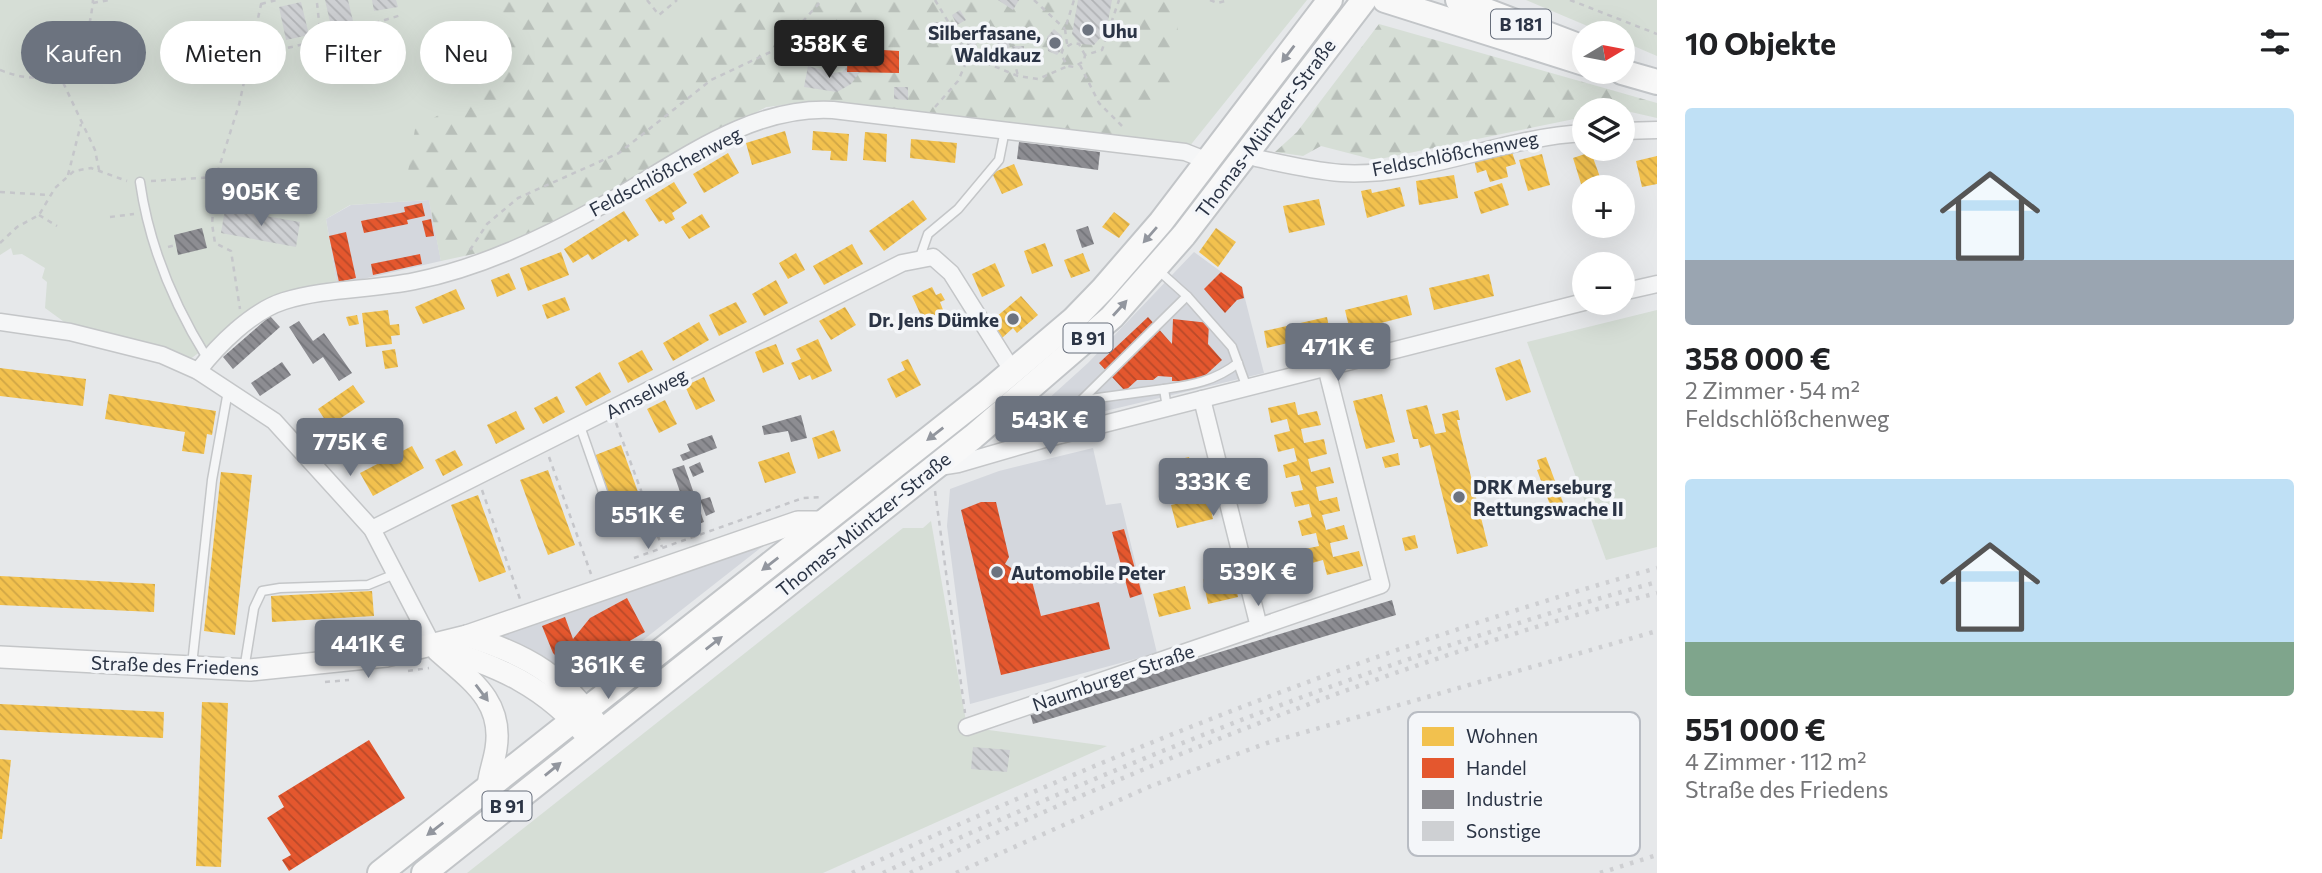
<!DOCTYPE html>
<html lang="de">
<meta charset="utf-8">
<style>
body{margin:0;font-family:Commissioner,sans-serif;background:#f6f6f6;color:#202124;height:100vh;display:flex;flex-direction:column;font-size:26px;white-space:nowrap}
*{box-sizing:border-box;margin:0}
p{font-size:23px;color:#757577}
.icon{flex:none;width:38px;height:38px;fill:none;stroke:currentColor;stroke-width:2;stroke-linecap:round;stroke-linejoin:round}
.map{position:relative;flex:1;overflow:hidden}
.drawer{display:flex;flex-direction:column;background:#fff;width:665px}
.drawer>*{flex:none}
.hud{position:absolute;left:21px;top:21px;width:665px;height:63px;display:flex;gap:14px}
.needle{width:46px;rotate:80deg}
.tools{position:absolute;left:1572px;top:21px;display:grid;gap:14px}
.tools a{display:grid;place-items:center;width:63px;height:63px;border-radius:50%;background:#fff;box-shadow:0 7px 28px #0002;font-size:35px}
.price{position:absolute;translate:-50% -60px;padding:0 16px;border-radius:7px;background:#6c737f;color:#fff;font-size:23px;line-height:46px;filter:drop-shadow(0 2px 4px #0008)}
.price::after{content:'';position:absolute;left:50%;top:42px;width:21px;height:16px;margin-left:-10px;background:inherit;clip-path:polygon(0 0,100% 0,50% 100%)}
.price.active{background:#222;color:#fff}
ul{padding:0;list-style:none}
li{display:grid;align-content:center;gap:14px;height:371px;padding:0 28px}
li span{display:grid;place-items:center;height:217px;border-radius:7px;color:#555}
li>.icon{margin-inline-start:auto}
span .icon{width:126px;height:126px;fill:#fffc;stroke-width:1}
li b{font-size:30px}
h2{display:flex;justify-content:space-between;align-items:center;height:84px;padding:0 28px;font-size:30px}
.pill{padding:0 24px;border-radius:32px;background:#fff;box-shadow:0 7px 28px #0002;font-size:24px;line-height:63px}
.pill.active{background:#6c737f;color:#fff}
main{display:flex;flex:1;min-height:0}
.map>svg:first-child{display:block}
.built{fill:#d4d7dd}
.green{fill:#d6ded6}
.forest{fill:url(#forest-firs)}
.homes{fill:url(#homes-back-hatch)}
.shops{fill:url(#shops-back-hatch)}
.industry{fill:url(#industry-back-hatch)}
.building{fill:url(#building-back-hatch)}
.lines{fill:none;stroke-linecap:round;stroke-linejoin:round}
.lane-casing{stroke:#c4c6c8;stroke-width:11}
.street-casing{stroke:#c4c6c8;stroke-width:19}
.secondary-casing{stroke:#c4c6c8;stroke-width:24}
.primary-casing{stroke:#c2c5c8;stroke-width:28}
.path{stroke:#c5c6ca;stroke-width:2.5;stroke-dasharray:5 5;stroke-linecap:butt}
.lane{stroke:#f5f6f7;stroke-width:8}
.street{stroke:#f5f6f7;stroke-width:16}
.secondary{stroke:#f8f8f8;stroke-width:21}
.primary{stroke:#f8f8f8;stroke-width:24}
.rail{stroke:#cecfd2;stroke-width:4.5;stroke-dasharray:3.5 7;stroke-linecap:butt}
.oneway{fill:#92969e}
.poi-dot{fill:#6c737f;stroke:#f4f6f9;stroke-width:2.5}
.labels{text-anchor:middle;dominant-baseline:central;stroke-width:7;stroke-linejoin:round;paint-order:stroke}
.shield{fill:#f4f6f9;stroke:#676e7b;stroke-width:2}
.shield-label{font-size:18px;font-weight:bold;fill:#2b3445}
.poi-label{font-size:19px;font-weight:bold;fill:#2b3445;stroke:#f4f6f9;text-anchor:start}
.street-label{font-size:19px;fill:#2b3445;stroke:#f4f6f9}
.key{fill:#f4f6f9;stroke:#b8bcc3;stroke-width:2}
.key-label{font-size:19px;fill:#2b3445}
</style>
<main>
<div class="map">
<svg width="1657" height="873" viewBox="0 0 1657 873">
<defs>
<pattern id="forest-firs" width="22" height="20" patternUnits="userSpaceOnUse" patternTransform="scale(1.75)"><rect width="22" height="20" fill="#d6ded6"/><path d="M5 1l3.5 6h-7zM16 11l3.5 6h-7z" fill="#b8bfb9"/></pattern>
<pattern id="homes-back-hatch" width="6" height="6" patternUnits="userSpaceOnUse" patternTransform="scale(1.75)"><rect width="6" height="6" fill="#f2c14e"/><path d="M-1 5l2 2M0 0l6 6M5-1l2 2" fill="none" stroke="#d0a645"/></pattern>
<pattern id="shops-back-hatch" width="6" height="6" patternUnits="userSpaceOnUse" patternTransform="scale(1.75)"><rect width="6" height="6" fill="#e4572e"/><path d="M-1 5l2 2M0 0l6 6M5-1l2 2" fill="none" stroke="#b94929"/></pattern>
<pattern id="industry-back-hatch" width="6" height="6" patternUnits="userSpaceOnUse" patternTransform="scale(1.75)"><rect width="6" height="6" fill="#8d8d92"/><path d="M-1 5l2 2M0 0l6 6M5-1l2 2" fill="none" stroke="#737479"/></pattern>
<pattern id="building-back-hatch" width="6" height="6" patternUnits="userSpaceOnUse" patternTransform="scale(1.75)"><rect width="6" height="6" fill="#ced0d3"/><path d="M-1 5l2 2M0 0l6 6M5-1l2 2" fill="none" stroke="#b1b3b6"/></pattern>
</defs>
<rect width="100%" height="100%" fill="#e6e8ea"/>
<g class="built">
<path d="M429,200L441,261L337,285L326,219L351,205Z"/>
<path d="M1194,252L1242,287L1264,373L1030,429L1026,419L1088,363Z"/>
<path d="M1093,448L1106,505L1121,503L1157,653L970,704L947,526L950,489L999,471Z"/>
<path d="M763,540V546L582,688L555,667L503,640L500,634Z"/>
</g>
<g class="green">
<path d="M0,0H1307L1189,147L811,101L766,107L441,261L429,200L350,205L326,219L337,285L264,304L189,360L154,345L67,324L45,308L47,282L42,278L45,268L22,254L13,255L11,248L0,255Z"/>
<path d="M1526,0H1657V56L1622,41V33H1604Z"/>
<path d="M1657,310V547L1606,560L1527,342Z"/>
<path d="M931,521L967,727L1107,746L823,873H467L903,528H923Z"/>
</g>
<g class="forest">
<path d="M500,0H639L673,49L745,0H1177L1178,29L1173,87L1127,139L811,101L766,107L560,219L492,250L441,261L429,200L405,190L415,129L474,94Z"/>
<path d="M1379,24L1657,103V118L1622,110H1584V117L1375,160L1321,146L1303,156L1275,152L1297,132Z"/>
</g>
<g class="homes">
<path d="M785,131L791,153L752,165L746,143Z"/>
<path d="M813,131L849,134L847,161L830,160L831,151L812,150Z"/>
<path d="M865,132L887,134L886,162L863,160Z"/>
<path d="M911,139L957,143L955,163L910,158Z"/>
<path d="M1511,149L1516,164L1506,167L1508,177L1490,182L1486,170L1477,173L1474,160Z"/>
<path d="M1591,152L1601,180L1582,187L1573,158Z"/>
<path d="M728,153L739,173L704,193L693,174Z"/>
<path d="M1542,154L1550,185L1528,191L1519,160Z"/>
<path d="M1657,156V184L1642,187L1636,161Z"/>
<path d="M1014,164L1023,185L1002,194L992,173Z"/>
<path d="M1454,175L1458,198L1419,205L1416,181Z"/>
<path d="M674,182L687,203L672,213L675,219L666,224L663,220L659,222L645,200Z"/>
<path d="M1502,183L1509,205L1481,214L1474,192Z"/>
<path d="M1400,187L1405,206L1367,218L1361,191L1371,189L1372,193Z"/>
<path d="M1319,199L1325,225L1289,233L1283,206Z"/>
<path d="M913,200L927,219L884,251L869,231Z"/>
<path d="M624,211L639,235L628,242L626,239L592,260L588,254L573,263L564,249Z"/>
<path d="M1114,212L1130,224L1119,238L1102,227Z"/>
<path d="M702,214L710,227L689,239L681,227Z"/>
<path d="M1216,228L1236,242L1218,267L1199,252Z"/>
<path d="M1045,243L1053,266L1032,274L1024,251Z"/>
<path d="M852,244L863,264L824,285L813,266Z"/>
<path d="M561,252L569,275L528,291L520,268Z"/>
<path d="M796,253L805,270L788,279L779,263Z"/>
<path d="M1083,253L1090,271L1071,278L1064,260Z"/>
<path d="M995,263L1005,286L982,297L972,274Z"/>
<path d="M509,273L516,289L497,297L491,280Z"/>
<path d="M1489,274L1494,296L1434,310L1429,288Z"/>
<path d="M776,280L788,303L764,316L752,294Z"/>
<path d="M932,287L936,295L941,293L945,300L940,302L945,315L925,324L912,296Z"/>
<path d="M456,289L465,309L423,324L415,307Z"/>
<path d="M1407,295L1412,315L1350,331L1345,310Z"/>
<path d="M1021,296L1038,315L1017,333L1013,328L1002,338L989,323Z"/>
<path d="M565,297L570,310L547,319L542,305Z"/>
<path d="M736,302L747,322L719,336L709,315Z"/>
<path d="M845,307L856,325L831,340L819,321Z"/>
<path d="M388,310L390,325L399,324L400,335L391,336L392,344L366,347L362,313Z"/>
<path d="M357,315L359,324L349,326L346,317Z"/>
<path d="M1327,317L1330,333L1267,348L1264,331Z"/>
<path d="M699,322L709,340L673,361L663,343Z"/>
<path d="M818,339L832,371L812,380L810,375L799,380L791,363L801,359L796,349Z"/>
<path d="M776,344L784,364L763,373L755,352Z"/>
<path d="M395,349L398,367L385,369L382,351Z"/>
<path d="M642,350L653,370L628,383L618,363Z"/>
<path d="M908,359L921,385L896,398L887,379L905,370L901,362Z"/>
<path d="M1520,359L1531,392L1506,401L1495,368Z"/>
<path d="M0,368L86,379L83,406L0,396Z"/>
<path d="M600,372L611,392L586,406L575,387Z"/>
<path d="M704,377L715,401L696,410L685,386Z"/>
<path d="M353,385L365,402L329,426L318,409Z"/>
<path d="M109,394L216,411L212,435L207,434L204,454L182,451L185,432L105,419Z"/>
<path d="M1382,394L1395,442L1366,449L1353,401Z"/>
<path d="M557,396L565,412L543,424L534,408Z"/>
<path d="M665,400L677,424L659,433L647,409Z"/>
<path d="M1295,402L1298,415L1317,411L1321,425L1301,429L1304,443L1324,439L1327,454L1308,459L1311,472L1330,467L1334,483L1316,487L1319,501L1337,497L1340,511L1322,515L1326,530L1344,525L1348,539L1330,543L1333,557L1359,551L1363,566L1327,575L1323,560L1308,564L1305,549L1319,546L1316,533L1302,536L1298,521L1312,517L1309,504L1295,507L1291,492L1303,490L1299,475L1286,478L1283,465L1297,461L1294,448L1278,452L1274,435L1290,431L1287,419L1271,423L1268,408Z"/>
<path d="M1427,405L1435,434L1446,432L1442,414L1458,410L1460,420H1457L1488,546L1457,554L1430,445L1420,448L1418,439H1413L1406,410Z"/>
<path d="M516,411L525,429L496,444L487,425Z"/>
<path d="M834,430L841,451L818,459L812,438Z"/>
<path d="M621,445L647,517L620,527L593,456Z"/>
<path d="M412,446L424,468L373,496L360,473Z"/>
<path d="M455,450L463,465L443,476L435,460Z"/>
<path d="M789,452L796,473L765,483L758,462Z"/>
<path d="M1398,453L1400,465L1385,468L1382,457Z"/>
<path d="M1189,457L1192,471L1213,466L1217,482L1185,490L1181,474L1168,477L1164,463Z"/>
<path d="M1546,457L1567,513L1555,518L1537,470L1540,469L1537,460Z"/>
<path d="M548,470L575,545L548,555L520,480Z"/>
<path d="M221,472L252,475L235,635L204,631Z"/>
<path d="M1494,477L1495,486H1484V478Z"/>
<path d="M478,495L506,572L479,582L451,505Z"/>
<path d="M1208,496L1213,519L1177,528L1171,505Z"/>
<path d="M1415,535L1418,548L1405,551L1402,538Z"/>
<path d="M1233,572L1238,597L1208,604L1203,579Z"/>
<path d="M0,576L155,584L154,612L0,605Z"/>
<path d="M1185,586L1191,609L1159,617L1153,594Z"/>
<path d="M372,591L374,616L272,622L271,596Z"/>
<path d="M202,702L228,703L221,867L196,866Z"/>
<path d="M0,704L164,712L163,738L0,730Z"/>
<path d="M0,759L11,760L2,839H0Z"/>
</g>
<g class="shops">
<path d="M848,43L883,44V50L899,51V73L847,72Z"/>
<path d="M422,203L425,216L407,220L408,224L364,233L361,221L405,212L404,207Z"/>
<path d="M431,219L434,236L426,237L422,221Z"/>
<path d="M346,232L356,278L339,282L329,236Z"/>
<path d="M420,254L422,264L373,275L371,264Z"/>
<path d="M1221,272L1242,287L1244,298L1237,300L1225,313L1204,289Z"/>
<path d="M1148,317L1172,344L1173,319L1209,323L1208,344L1222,360L1198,382L1172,381V377L1158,376L1153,380H1137L1125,391L1099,363Z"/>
<path d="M981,502H996L1009,557L1005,564L1032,581L1041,616L1099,602L1110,649L1001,675L961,510Z"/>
<path d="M1124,529L1142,594L1130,598L1112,532Z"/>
<path d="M627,598L645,632L611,652L590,677H576L553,653L542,626L565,617L573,639L590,618Z"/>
<path d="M369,740L405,798L289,871L282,860L291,855L267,818L284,807L278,796Z"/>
</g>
<g class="industry">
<path d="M1019,142L1100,152L1098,170L1017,159Z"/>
<path d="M1088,226L1094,244L1082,248L1076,230Z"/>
<path d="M202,228L207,248L178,255L174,235Z"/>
<path d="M270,316L280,327L233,369L223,357Z"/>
<path d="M299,321L313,341L324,333L352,373L339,381L323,357L313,364L289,327Z"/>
<path d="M282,362L291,375L260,396L251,383Z"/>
<path d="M801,415L807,438L791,442L788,431L764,435L762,426Z"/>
<path d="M315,419L318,424L324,421L345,454L333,462L308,423Z"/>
<path d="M712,435L717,448L683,461L680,455L690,451L687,444Z"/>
<path d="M700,462L704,472L693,477L689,467Z"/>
<path d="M684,465L704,522L692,526L672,469Z"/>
<path d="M710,497L715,512L706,516L700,500Z"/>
<path d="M1392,600L1396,615L1033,724L1029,710Z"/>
</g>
<g class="building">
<path d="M325,0H348L353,21L331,26Z"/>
<path d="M372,0H396L398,7L374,11Z"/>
<path d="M998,0H1019L1013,10Z"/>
<path d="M1078,0H1112L1107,27L1104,26L1101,37L1094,45L1080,44L1072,34Z"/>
<path d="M301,2L309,35L286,40L279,7Z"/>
<path d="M960,10L966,20L957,25L952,15Z"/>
<circle cx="937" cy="29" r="7"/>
<path d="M1054,29L1062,36L1063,48L1057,55L1048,51L1047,37Z"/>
<path d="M967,37L977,38L976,49H967Z"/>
<path d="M998,40L1010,41L1009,52H997Z"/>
<path d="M1012,46H1024V58L1011,57Z"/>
<path d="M808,66L833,73L842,72L847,67V72H860L851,84L837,92L804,87Z"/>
<path d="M894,87H908V100L894,99Z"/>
<path d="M225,209L300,222L296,247L221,233Z"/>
<path d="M973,747L1010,750L1007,772L971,769Z"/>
</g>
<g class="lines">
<defs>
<g id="lane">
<path d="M140,182C149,245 174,305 207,358"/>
<path d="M920,257L928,234L958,209L999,160L1005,130"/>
<path d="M1158,270L1187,296L1232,347L1247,388"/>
<path d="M1164,389C1192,385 1215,381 1238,363"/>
<path d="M1083,400L1164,389L1167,408"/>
<path d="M580,426L616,529"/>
<path d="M1045,436L1187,296"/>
<path d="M192,665L212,480L228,391"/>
<path d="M244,670L254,608L262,591L280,588L368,585L395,574"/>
</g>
<g id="street">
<path d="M1622,131L1657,130"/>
<path d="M1246,152L1256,158C1284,164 1313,171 1341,173C1421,178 1503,137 1584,133"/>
<path d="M1622,292L1657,284"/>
<path d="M0,322L70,332L162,355L198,371L274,421L372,529L433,646"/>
<path d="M198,371C218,345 252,311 284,301C325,288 372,290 415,281C480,268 543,238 601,206C673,167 747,105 833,110L1185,152L1208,161"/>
<path d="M1202,399L1259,627"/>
<path d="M939,467L958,464L1041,440L1584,302"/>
<path d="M372,529L902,263L933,257L951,273L1012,370"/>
<path d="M967,727L1381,585L1326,367"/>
</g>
<g id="secondary">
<path d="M467,636C529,655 565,677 602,731"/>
<path d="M433,646C499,666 546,686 590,740"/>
<path d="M437,650C469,679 504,700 496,749C494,762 489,774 488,787"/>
<path d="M0,657L250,670L386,656L467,636L798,522H824"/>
</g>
<g id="primary">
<path d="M1385,0L1584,63"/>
<path d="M1458,0L1573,44"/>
<path d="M1622,72L1657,82"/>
<path d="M380,873L988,392L1073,320L1103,289L1161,222L1330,0"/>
<path d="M424,873L973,437L1112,317L1184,235L1364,0"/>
</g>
</defs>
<use href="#lane" class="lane-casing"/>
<use href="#street" class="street-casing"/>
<use href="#secondary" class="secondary-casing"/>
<use href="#primary" class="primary-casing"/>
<g class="path">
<path d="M647,0L659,15L677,0"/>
<path d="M935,0L969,56"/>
<path d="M1034,0L1065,29"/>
<path d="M1210,0L1217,3L1229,0"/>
<path d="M1570,0L1657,34"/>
<path d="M93,3L109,0"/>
<path d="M317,3L321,40"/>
<path d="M261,4L277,0"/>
<path d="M1067,44L1065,29L1074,0"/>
<path d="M1085,55L1079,44L1073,43L1063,49L1061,55L1068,66L1074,67L1084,61L1085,55L1102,50L1119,0"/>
<path d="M249,57L321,40L401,15"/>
<path d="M978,62L993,52L1014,60L1018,76"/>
<path d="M1080,65L1099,103L1125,129"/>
<path d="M0,70C60,94 88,58 93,0"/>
<path d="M59,74L95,150L99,170"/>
<path d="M935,107L958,81L969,56L1018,76L1038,79L1068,66"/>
<path d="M68,175L81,124"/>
<path d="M216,177L212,224L215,243L231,251L240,309"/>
<path d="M151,181L216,177L239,105L262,0"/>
<path d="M0,192L50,195"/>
<path d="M39,215L57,226"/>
<path d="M110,217L134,214"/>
<path d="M0,243L17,227L39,215L55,188L74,171L91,168L127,181"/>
<path d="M168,247L176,245"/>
<path d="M470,250L487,224L518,198L619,153L711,80L779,48L822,0"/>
<path d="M616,423L662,547"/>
<path d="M549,457L591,574"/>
<path d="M482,490L520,599"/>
<path d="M935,491L965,713"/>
<path d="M634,558L803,498L823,497"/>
<path d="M408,671L429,668"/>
<path d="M325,682L349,680"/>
</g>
<use href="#lane" class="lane"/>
<use href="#street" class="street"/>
<use href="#secondary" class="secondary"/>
<use href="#primary" class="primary"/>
<g class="rail">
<path d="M852,873C1113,752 1380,646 1657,568"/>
<path d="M883,873C1133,756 1391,656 1657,582"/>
<path d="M910,873C1144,763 1406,658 1657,593"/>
<path d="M956,873L1151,786L1267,743L1657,631"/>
<path d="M1600,873L1657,855"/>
</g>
</g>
<defs><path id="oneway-solid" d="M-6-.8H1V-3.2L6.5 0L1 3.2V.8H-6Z" transform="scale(1.75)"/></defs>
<g class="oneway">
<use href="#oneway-solid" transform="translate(1288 54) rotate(127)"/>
<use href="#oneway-solid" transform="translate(1150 235) rotate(131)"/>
<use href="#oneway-solid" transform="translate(1120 308) rotate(-48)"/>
<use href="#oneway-solid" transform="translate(935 434) rotate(142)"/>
<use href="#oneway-solid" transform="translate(770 564) rotate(142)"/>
<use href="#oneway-solid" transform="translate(714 643) rotate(-38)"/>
<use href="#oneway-solid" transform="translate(482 693) rotate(53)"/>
<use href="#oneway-solid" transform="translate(553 769) rotate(-39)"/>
<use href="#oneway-solid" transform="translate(435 829) rotate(142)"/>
</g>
<g class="poi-dot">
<circle cx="1088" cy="30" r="7"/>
<circle cx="1055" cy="43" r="7"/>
<circle cx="1013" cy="319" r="7"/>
<circle cx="1459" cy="497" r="7"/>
<circle cx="997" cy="572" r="7"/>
</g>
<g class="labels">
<g class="shield">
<rect x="1491" y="9.5" width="60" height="29" rx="5"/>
<rect x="1063.5" y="323.5" width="49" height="29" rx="5"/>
<rect x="482.5" y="791.5" width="49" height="29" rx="5"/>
</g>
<g class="shield-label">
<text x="1521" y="24">B 181</text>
<text x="1088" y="338">B 91</text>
<text x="507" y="806">B 91</text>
</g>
<g class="poi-label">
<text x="1102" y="30">Uhu</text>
<text x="1041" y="32" text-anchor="end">Silberfasane,<tspan x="1041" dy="22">Waldkauz</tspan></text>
<text x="999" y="319" text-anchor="end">Dr. Jens Dümke</text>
<text x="1473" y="486">DRK Merseburg<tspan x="1473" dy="22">Rettungswache II</tspan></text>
<text x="1011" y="572">Automobile Peter</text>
</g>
<g class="street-label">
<text transform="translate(1265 128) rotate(-53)">Thomas-Müntzer-Straße</text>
<text transform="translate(1455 153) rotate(-11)">Feldschlößchenweg</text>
<text transform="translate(665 171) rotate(-28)">Feldschlößchenweg</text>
<text transform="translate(646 393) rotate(-27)">Amselweg</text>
<text transform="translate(863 524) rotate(-39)">Thomas-Müntzer-Straße</text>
<text transform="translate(175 665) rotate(2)">Straße des Friedens</text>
<text transform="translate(1113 677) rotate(-19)">Naumburger Straße</text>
</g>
</g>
<rect x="1408" y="712" width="232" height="144" rx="10" class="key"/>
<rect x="1422" y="727" width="32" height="19" fill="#f2c14e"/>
<rect x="1422" y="758" width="32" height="20" fill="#e4572e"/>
<rect x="1422" y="790" width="32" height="19" fill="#8d8d92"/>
<rect x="1422" y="821" width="32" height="20" fill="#ced0d3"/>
<g class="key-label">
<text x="1466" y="743">Wohnen</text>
<text x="1466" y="775">Handel</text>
<text x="1466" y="806">Industrie</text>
<text x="1466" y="838">Sonstige</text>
</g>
</svg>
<div class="tools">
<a><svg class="needle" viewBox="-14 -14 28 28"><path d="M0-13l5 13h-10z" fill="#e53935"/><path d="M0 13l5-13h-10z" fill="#757577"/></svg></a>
<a><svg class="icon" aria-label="layers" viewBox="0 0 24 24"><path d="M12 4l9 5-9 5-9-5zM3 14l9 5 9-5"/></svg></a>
<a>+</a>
<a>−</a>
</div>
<b class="price active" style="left:829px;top:80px">358K €</b>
<b class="price" style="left:261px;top:228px">905K €</b>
<b class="price" style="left:1338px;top:383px">471K €</b>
<b class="price" style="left:1050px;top:456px">543K €</b>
<b class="price" style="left:350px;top:478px">775K €</b>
<b class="price" style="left:1213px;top:518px">333K €</b>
<b class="price" style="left:648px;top:551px">551K €</b>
<b class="price" style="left:1258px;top:608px">539K €</b>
<b class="price" style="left:368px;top:680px">441K €</b>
<b class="price" style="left:608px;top:701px">361K €</b>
<div class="hud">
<a class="pill active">Kaufen</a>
<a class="pill">Mieten</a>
<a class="pill">Filter</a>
<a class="pill">Neu</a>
</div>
</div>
<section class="drawer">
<h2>10 Objekte<svg class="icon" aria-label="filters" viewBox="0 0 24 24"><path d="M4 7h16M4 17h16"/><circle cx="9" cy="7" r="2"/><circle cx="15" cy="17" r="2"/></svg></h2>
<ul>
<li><span style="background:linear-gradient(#bfe0f5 70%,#9aa5b1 0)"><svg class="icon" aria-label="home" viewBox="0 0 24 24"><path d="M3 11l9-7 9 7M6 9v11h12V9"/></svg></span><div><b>358 000 €</b><p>2 Zimmer · 54 m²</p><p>Feldschlößchenweg</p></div></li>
<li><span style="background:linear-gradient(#bfe0f5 75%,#7fa58c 0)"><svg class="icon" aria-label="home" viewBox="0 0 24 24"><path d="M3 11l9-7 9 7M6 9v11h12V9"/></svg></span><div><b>551 000 €</b><p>4 Zimmer · 112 m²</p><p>Straße des Friedens</p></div></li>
</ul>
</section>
</main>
